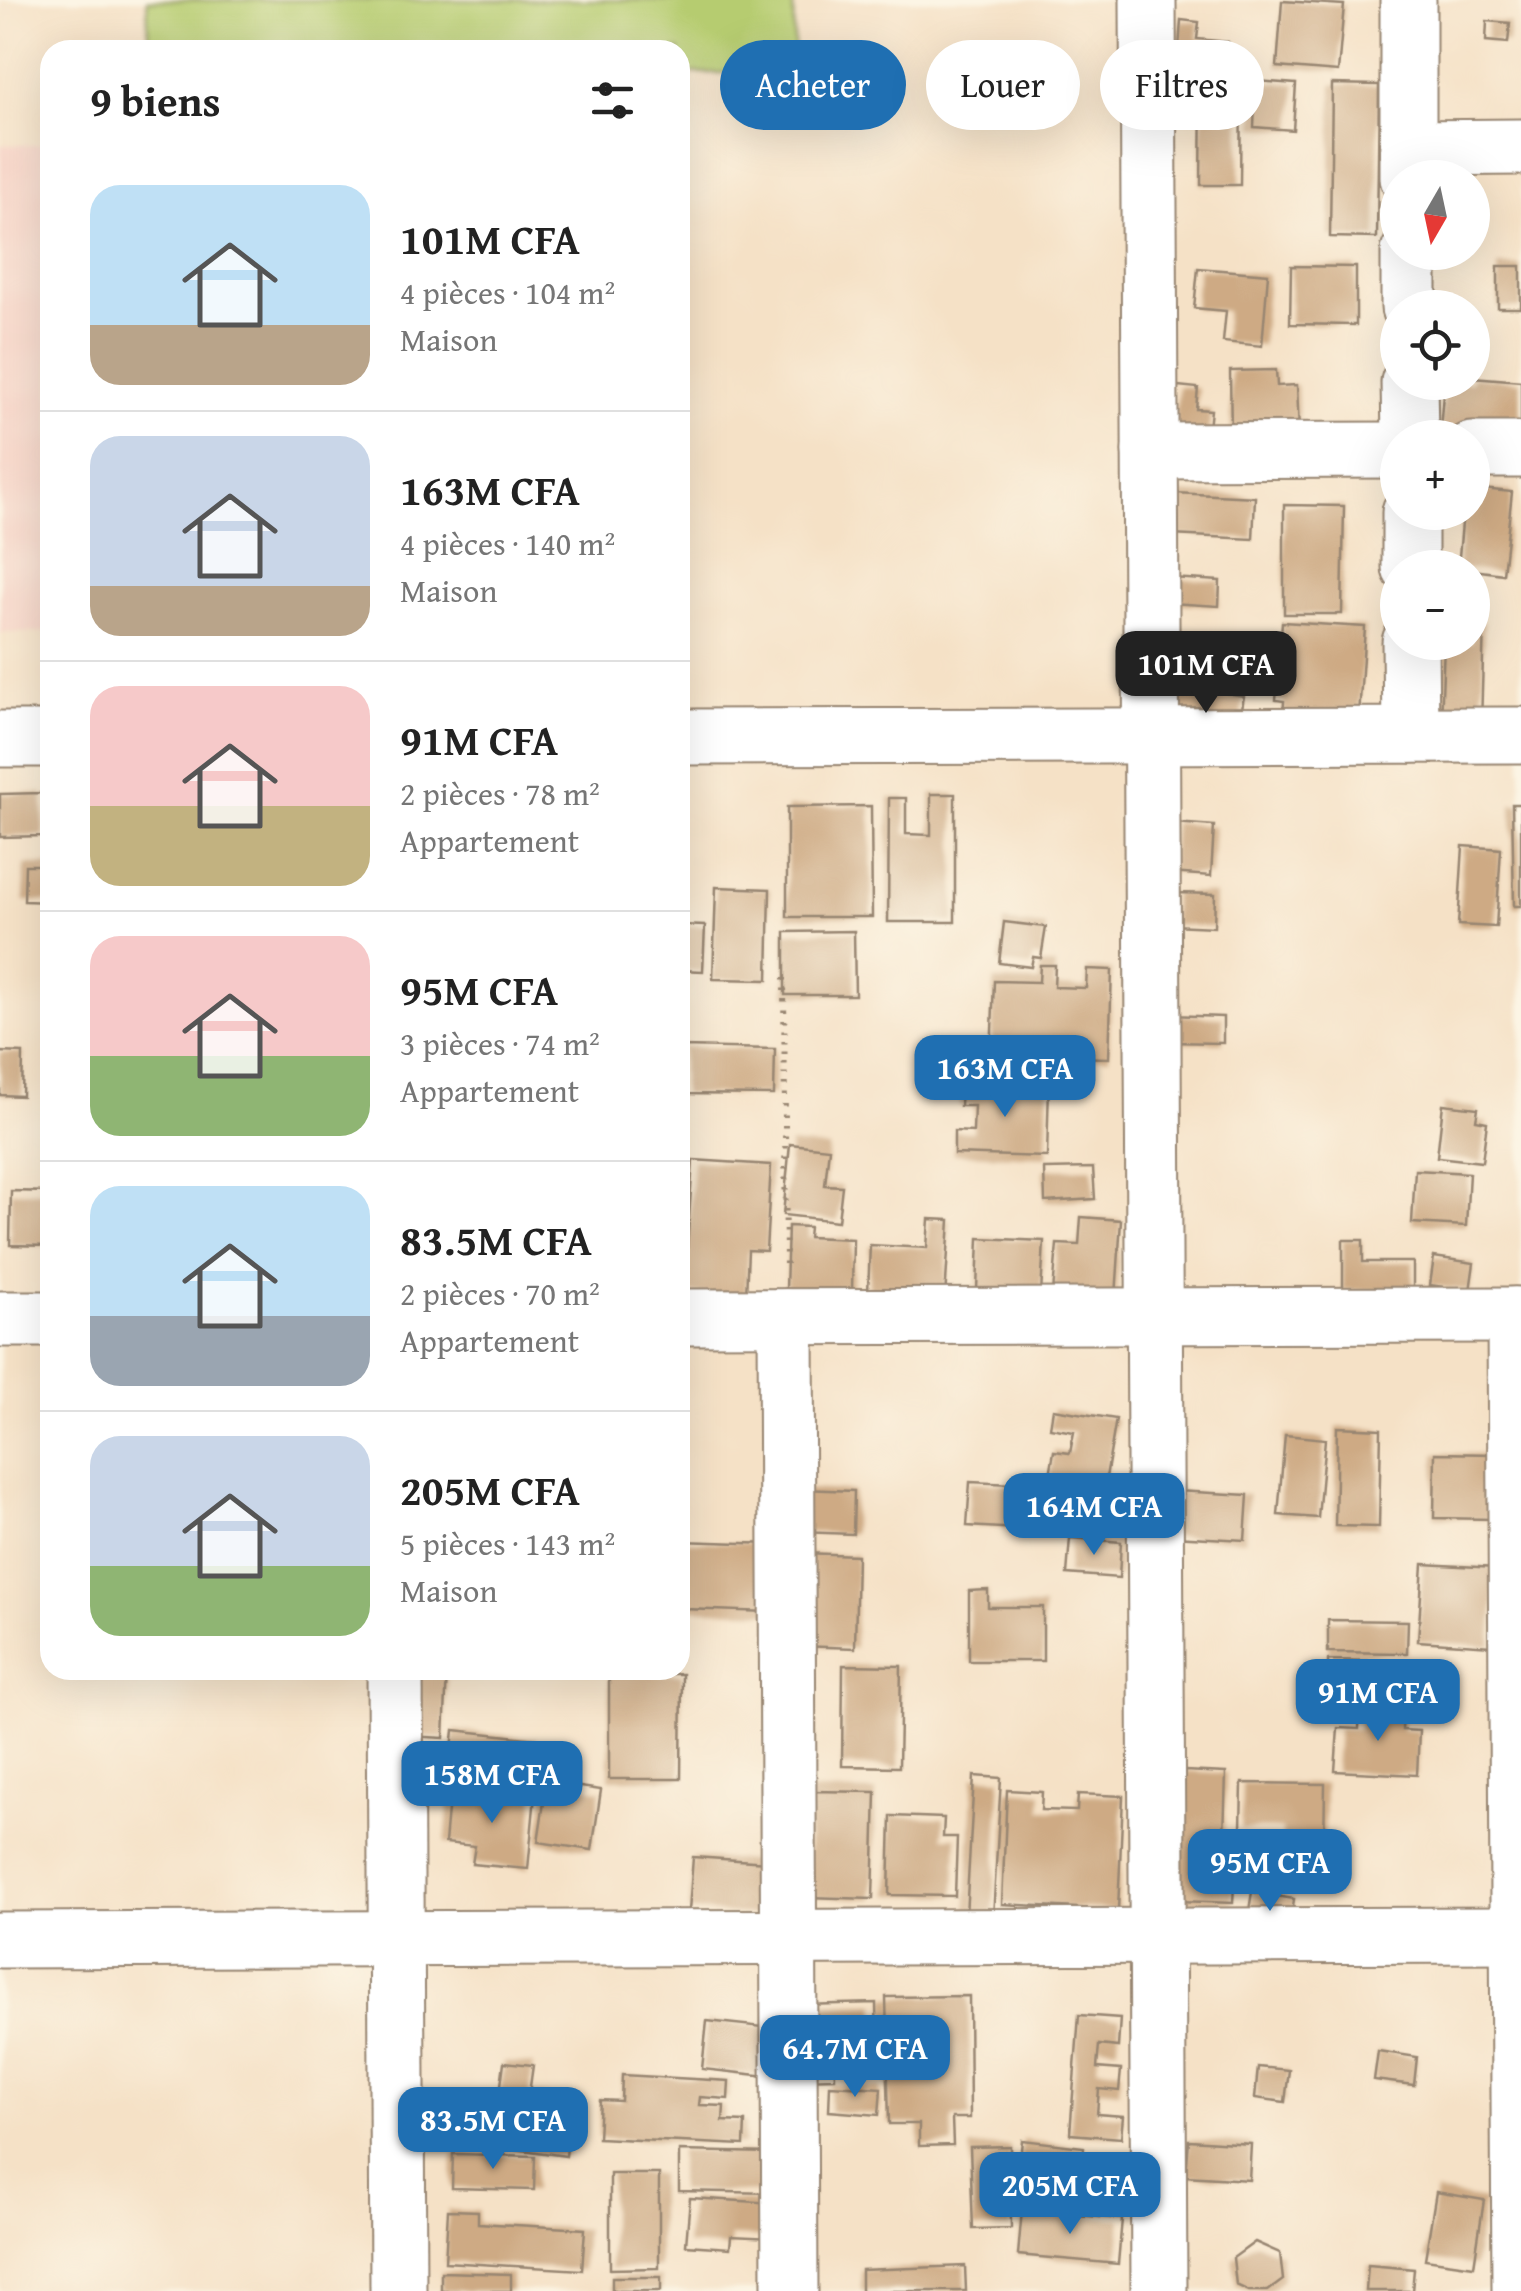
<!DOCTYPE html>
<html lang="fr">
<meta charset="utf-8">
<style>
body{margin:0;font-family:"Gentium Book Plus",serif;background:#f6f6f6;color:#222;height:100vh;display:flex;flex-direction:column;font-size:38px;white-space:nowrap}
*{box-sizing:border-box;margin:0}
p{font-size:32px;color:#767676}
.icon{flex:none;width:55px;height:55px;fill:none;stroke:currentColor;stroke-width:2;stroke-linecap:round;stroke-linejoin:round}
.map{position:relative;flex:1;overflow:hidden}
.panel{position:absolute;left:40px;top:40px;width:650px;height:1640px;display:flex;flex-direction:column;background:#fff;border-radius:30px;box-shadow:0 10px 40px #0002}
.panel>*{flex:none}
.guide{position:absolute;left:720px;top:40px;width:650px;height:90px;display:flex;gap:20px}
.needle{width:65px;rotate:189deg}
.fabs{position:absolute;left:1380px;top:160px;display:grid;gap:20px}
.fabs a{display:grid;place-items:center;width:110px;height:110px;border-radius:50%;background:#fff;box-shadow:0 10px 40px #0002;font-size:50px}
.price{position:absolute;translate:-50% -85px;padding:0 22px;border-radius:20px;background:#1f6fb2;color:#fff;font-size:32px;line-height:65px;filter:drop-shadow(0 2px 5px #0008)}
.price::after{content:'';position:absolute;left:50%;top:60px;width:30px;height:22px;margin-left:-15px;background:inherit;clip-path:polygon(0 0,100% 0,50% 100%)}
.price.on{background:#222;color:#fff}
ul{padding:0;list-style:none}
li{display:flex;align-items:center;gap:30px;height:250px;padding:0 50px}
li+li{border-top:2px solid #e0e0e0}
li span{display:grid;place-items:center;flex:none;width:280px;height:200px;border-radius:30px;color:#555}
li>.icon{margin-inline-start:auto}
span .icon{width:120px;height:120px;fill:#fffc;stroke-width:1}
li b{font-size:42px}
h2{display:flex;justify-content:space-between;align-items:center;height:120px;padding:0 50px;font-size:42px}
.chip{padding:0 35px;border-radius:45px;background:#fff;box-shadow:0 10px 40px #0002;font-size:35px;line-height:90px}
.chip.on{background:#1f6fb2;color:#fff}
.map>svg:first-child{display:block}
.built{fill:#f6d1c5}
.green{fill:#b6cc70;stroke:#787b47;stroke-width:2.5}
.building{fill:#ceaa84}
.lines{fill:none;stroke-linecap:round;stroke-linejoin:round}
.minor-casing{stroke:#988672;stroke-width:59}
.path{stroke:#988672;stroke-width:6;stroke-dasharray:2.5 8;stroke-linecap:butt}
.minor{stroke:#fff;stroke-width:55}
</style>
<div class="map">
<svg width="1521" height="2291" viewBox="0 0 1521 2291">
<rect width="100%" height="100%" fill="#fcf5e5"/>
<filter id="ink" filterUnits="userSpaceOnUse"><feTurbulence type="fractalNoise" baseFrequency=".01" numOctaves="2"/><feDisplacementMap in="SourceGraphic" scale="20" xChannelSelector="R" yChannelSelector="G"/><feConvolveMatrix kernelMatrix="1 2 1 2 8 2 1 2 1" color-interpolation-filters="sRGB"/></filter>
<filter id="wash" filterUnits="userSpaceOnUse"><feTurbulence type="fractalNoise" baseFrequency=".0048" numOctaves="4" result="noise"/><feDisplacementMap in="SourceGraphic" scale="40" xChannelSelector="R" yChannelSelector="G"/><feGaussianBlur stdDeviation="2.25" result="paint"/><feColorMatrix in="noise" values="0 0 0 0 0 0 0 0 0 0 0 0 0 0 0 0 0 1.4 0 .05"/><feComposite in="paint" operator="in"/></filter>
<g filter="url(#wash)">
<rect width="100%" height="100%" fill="#f5e1c6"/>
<path class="built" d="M0,145H50V632L0,633Z"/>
<path class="green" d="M147,0H793L795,73H680V50H149Z"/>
<g id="blocks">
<g class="building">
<path d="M1282,1L1344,5L1338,72L1277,67Z"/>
<path d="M1181,20L1199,22L1197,39L1228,42L1226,68L1178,64Z"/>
<path d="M1487,21L1510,23L1508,43L1486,41Z"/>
<path d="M1256,81L1296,84L1293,130L1254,127Z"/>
<path d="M1332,84L1379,85L1377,238L1330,237Z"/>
<path d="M1202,89H1241L1240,185H1201Z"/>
<path d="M1291,266L1356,267V325L1290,324Z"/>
<rect x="1498" y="266" width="23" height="42"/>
<path d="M1198,268L1268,274L1262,346L1223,342L1226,311L1194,308Z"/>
<path d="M1276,370L1277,386L1297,385L1299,433L1231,435L1230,371Z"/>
<path d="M1472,377L1521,381V438L1440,430L1444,382H1472Z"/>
<path d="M1178,386L1198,388L1196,409L1211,410L1208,438L1174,435Z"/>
<path d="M1472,488L1512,492L1503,574L1458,568L1463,512H1472Z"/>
<path d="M1174,493L1255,497L1253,539L1172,535Z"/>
<path d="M1284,505L1344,506L1342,614H1284Z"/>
<path d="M1171,578L1220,581L1219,606L1170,603Z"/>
<path d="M1472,621L1484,622L1481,726L1441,725L1444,642H1472Z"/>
<path d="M1282,622L1365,627L1357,745L1282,740L1284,701L1276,700Z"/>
<path d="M1177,685L1244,696L1236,747L1168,736Z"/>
<path d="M43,793L44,836L0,837V794Z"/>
<path d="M931,794H955V922H888L889,798H906V834L931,835Z"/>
<path d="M1512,804H1521V906H1514Z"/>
<path d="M871,806L872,917H787V807Z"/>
<path d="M1174,823L1214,826L1211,876L1171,873Z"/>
<path d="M1463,846L1501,849L1496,927L1458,925Z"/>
<path d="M25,865H50V902L24,901Z"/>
<path d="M716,887L770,889L768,980L713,979Z"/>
<path d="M1174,893L1215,894L1214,927L1172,925Z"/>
<path d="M1004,922L1046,927L1041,958L1033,957L1031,967L999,963Z"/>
<path d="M680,925L705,926L703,971L680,970Z"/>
<path d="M854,931L855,995H785V932Z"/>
<path d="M1040,965H1055L1054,987L1086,988L1087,969L1112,970L1109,1058L991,1055L994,981L1039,982Z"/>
<path d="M1170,1015L1223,1017V1043L1169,1042Z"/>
<path d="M682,1047L775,1049L774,1095L682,1094Z"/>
<path d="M0,1052L23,1053L22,1096L0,1095Z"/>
<path d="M961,1083L1049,1085L1047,1157L954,1154V1131L973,1132L974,1106H960Z"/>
<path d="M1443,1104L1478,1108L1476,1120L1487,1122L1482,1162L1437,1157Z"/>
<path d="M790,1144L829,1148L825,1185L842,1186L838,1221L783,1215Z"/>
<path d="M693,1160L771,1165L766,1251L748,1250L746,1296L684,1293Z"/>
<path d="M1093,1168L1095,1199L1045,1202L1044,1169Z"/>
<path d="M1415,1170L1469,1173L1466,1226L1412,1223Z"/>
<path d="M11,1191L50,1192V1246L10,1245Z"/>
<path d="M1081,1217L1121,1220L1116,1297L1053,1293L1057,1244L1079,1245Z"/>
<path d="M929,1219L950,1220L945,1298L868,1293L870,1245L927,1248Z"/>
<path d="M788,1226L809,1227L808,1237L853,1239L852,1292L786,1290Z"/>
<path d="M979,1238L1044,1241L1041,1294L977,1290Z"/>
<path d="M1343,1240H1363V1262H1413V1291L1343,1290Z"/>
<path d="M1434,1257L1474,1263L1470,1291L1430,1285Z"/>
<path d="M1053,1409L1116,1419L1104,1489L1049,1481L1054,1451L1070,1453L1074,1432L1050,1428Z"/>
<path d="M1337,1427L1381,1429L1379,1527L1335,1526Z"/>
<path d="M1285,1435L1325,1439L1318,1518L1278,1515Z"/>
<path d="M1435,1453L1495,1454L1494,1519L1434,1518Z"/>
<path d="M970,1482L1056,1486L1053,1531L967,1526Z"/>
<path d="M801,1489L854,1491L853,1534L799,1532Z"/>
<path d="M1176,1491L1248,1495L1245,1540L1173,1536Z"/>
<path d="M1070,1538L1121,1542L1119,1578L1067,1574Z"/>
<path d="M680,1541L772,1544L770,1612L683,1609Z"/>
<path d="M803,1553L857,1555L855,1648L800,1646Z"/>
<path d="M1423,1564L1496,1568L1491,1646L1418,1641Z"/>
<path d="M988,1590V1607H1043V1661H969V1591Z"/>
<path d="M1328,1620L1408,1621L1407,1653L1328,1652Z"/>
<path d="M1328,1660L1441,1662L1440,1699L1328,1696Z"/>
<path d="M843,1665L901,1666L899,1767L842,1766Z"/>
<path d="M412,1670H447L444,1738L408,1736Z"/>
<path d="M609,1674H682L681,1779H609Z"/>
<path d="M1360,1705L1403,1708L1402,1730L1419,1731L1417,1775L1335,1771L1338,1728L1359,1729Z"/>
<path d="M454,1730L537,1739L532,1786L449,1778Z"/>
<path d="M1184,1771L1226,1773L1223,1866L1235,1867L1233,1903L1179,1901Z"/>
<path d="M974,1776L1001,1778L993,1918L966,1916Z"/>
<path d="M547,1782L601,1790L592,1850L538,1842Z"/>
<path d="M1242,1783L1325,1784L1324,1847L1282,1846V1829H1241Z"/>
<path d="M450,1788L535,1796L528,1869L472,1864L475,1846L445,1843Z"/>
<path d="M1007,1790L1042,1792L1041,1810L1077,1811L1078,1794L1123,1796L1118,1910L1002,1904Z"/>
<path d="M809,1791L876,1792L873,1899L807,1897Z"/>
<path d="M891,1816L944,1818L943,1837H957L955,1896L889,1895Z"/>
<path d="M693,1857L767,1862L764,1916L689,1911Z"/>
<path d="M1252,1892L1294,1899L1289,1935L1246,1929Z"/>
<path d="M969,1996L970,2118H952L953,2145L919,2146V2124H889L886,1997Z"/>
<path d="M876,2003L877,2045L803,2046L801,2005Z"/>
<path d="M1079,2015L1120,2018L1118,2047L1099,2045L1097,2068L1121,2070L1119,2091L1099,2089L1097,2114L1123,2116L1121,2138L1070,2134Z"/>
<path d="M707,2021L773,2028L768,2076L702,2069Z"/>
<path d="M1378,2051L1417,2057L1414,2085L1374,2080Z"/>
<path d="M834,2053L835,2078L802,2079L801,2054Z"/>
<path d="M504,2062L533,2065L529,2094L573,2100L566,2156L493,2146Z"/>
<path d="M1258,2067L1289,2070L1285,2102L1255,2098Z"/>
<path d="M622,2075L729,2081L728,2099L700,2097L699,2105L724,2106L723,2121L745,2122L744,2145L598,2138L600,2100L621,2101Z"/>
<path d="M830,2085L881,2088L879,2115L829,2111Z"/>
<path d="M1022,2140L1084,2147L1082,2176L1019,2170Z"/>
<path d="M1189,2140L1251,2144L1249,2180L1186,2176Z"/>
<path d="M1010,2146L1011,2228L973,2229L970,2147Z"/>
<path d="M679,2151L773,2153L772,2193L679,2191Z"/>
<path d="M453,2154L535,2156L534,2190L452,2188Z"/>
<path d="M610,2174H659V2268L610,2269Z"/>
<path d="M1436,2192L1484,2200L1474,2266L1425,2259Z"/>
<path d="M690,2198L775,2203L773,2238L731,2236L730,2248L686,2245Z"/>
<path d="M448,2210L478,2211V2223L585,2229L582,2270L445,2262Z"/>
<path d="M1022,2210L1122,2219L1118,2264L1018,2255Z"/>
<path d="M1255,2242L1280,2253L1283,2280L1268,2291H1249L1236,2285L1233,2258Z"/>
<path d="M1368,2265L1414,2269L1412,2291H1366Z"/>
<path d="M965,2266L966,2291H861V2270Z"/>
<path d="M441,2272L511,2274V2291H441Z"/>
<rect x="612" y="2277" width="49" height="14"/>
</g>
</g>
</g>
<g filter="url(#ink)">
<use href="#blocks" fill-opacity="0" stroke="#988672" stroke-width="2.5"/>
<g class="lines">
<defs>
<g id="minor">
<path d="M1148,0L1159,2291"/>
<path d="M1408,0V178"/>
<path d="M1408,148L1521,147"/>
<path d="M1409,252V308"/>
<path d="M1409,382L1410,438"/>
<path d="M1472,450H1521"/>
<path d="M1150,451L1398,450"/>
<path d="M1410,512V568"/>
<path d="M1410,642L1411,735"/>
<path d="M680,737L1521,735"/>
<path d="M0,739H50"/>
<path d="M1515,1315L1520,2291"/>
<path d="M680,1317L1521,1315"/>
<path d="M786,1317L790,2291"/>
<path d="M0,1319H50"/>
<path d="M395,1670L398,2291"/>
<path d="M0,1940L1521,1935"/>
</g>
</defs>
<use href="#minor" class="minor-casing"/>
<path class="path" d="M784,978L786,1272"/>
<use href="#minor" class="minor"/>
</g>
</g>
</svg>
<div class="fabs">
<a><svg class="needle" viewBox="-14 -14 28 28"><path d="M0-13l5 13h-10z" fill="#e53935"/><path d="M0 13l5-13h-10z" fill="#767676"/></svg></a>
<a><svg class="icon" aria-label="locate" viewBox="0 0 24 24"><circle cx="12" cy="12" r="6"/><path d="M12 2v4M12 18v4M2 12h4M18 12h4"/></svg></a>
<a>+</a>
<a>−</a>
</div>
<b class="price on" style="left:1206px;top:716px">101M CFA</b>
<b class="price" style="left:1005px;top:1120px">163M CFA</b>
<b class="price" style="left:1094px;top:1558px">164M CFA</b>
<b class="price" style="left:1378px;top:1744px">91M CFA</b>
<b class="price" style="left:492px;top:1826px">158M CFA</b>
<b class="price" style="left:1270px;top:1914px">95M CFA</b>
<b class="price" style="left:855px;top:2100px">64.7M CFA</b>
<b class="price" style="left:493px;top:2172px">83.5M CFA</b>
<b class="price" style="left:1070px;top:2237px">205M CFA</b>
<div class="guide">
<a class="chip on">Acheter</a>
<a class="chip">Louer</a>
<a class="chip">Filtres</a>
</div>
<section class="panel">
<h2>9 biens<svg class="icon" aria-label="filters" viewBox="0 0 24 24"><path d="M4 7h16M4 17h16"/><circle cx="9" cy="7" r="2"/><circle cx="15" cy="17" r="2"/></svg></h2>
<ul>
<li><span style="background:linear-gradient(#bfe0f5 70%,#b9a48a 0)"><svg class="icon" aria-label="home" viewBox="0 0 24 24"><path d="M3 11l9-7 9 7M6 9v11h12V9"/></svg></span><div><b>101M CFA</b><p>4 pièces · 104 m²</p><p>Maison</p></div></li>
<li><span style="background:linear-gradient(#c9d6e8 75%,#b9a48a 0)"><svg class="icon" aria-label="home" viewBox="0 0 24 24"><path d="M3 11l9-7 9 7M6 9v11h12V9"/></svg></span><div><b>163M CFA</b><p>4 pièces · 140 m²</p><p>Maison</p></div></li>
<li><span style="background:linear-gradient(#f6c9c9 60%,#c2b280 0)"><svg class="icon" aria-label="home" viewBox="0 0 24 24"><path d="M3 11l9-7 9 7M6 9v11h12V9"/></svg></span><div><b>91M CFA</b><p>2 pièces · 78 m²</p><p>Appartement</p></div></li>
<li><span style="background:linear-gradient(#f6c9c9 60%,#8fb573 0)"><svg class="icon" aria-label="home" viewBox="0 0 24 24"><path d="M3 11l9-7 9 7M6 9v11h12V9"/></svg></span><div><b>95M CFA</b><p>3 pièces · 74 m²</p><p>Appartement</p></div></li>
<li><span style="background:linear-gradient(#bfe0f5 65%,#9aa5b1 0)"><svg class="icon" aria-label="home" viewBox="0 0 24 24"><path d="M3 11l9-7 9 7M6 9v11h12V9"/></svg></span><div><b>83.5M CFA</b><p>2 pièces · 70 m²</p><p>Appartement</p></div></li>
<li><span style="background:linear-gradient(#c9d6e8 65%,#8fb573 0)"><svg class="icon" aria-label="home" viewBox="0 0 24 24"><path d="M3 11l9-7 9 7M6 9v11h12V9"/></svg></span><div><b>205M CFA</b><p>5 pièces · 143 m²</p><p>Maison</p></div></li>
</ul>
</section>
</div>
